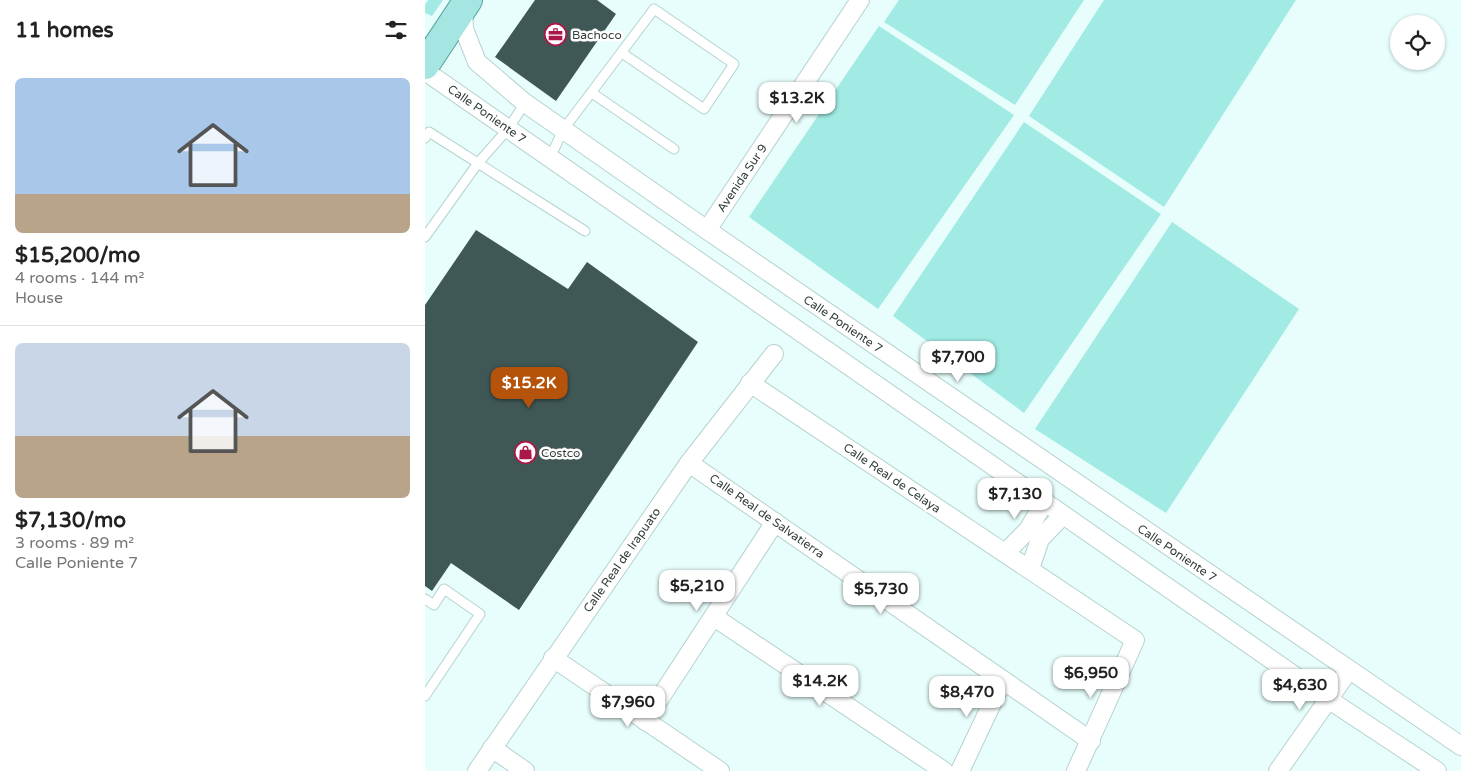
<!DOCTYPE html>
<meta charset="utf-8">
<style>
body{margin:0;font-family:"Varela Round",sans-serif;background:#f6f6f6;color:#222;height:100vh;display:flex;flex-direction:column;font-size:19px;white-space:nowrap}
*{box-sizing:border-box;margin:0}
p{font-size:16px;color:#767676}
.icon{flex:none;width:28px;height:28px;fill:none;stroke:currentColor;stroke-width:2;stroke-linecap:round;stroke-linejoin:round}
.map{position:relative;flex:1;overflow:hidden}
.drawer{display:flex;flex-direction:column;background:#fff;width:425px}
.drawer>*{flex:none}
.fabs{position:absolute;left:965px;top:15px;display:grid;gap:10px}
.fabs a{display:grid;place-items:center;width:55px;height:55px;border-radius:50%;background:#fff;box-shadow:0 1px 4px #0004;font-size:25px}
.price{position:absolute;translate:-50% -42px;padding:0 11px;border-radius:10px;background:#fff;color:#222;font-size:16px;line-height:32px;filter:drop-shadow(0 1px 2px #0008)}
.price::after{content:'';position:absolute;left:50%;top:30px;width:15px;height:11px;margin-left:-8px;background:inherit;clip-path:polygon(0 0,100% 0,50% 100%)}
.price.on{background:#b45309;color:#fff}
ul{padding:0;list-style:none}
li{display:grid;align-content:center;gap:10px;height:265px;padding:0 15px}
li+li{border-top:1px solid #e0e0e0}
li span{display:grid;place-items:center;height:155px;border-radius:8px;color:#555}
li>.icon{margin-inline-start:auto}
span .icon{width:90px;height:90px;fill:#fffc;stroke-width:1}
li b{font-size:21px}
h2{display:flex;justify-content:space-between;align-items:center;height:60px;padding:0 15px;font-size:21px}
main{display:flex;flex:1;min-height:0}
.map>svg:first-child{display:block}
.green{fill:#a2eae4}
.building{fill:#3f5856}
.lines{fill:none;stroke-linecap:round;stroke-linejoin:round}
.lane-casing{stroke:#b5d2cf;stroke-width:11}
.street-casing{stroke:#b5d2cf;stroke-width:20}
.primary-casing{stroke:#56a09c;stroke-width:30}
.lane{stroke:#fff;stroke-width:9}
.street{stroke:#fff;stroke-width:18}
.primary{stroke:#a6e6e2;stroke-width:28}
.labels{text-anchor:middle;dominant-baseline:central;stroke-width:5;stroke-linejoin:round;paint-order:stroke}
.poi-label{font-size:12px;fill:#323d3c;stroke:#fff;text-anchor:start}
.street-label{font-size:12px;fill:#323d3c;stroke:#fff}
</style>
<main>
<section class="drawer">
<h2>11 homes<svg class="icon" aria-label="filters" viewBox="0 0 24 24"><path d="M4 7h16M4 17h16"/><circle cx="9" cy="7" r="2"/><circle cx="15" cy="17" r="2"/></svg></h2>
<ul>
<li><span style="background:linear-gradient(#a9c7e8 75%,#b9a48a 0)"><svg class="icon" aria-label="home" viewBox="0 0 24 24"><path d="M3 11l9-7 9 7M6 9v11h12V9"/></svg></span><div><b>$15,200/mo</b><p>4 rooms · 144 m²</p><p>House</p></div></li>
<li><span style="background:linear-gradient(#c9d6e8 60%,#b9a48a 0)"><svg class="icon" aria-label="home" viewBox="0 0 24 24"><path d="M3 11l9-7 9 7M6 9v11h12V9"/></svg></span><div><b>$7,130/mo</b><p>3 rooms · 89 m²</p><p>Calle Poniente 7</p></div></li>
</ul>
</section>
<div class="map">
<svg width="1036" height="771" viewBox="0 0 1036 771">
<rect width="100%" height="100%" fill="#e7fefc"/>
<g class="green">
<path d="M3,0H18L7,16L0,13V5Z"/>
<path d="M474,0H659L590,105L459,22Z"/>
<path d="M679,0H871L739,207L604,116Z"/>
<path d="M454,26L589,115L453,309L324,217Z"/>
<path d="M599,122L736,214L599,413L468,316Z"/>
<path d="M747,222L874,309L741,513L610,429Z"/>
</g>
<g class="building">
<path d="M110,0H172L191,14L131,101L70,57Z"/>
<path d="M51,230L143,289L162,262L273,342L94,610L26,563L7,591L0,586V305Z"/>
</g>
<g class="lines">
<defs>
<g id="lane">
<path d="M167,93L249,149"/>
<path d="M0,138L4,132L160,231"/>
<path d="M125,158L138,130L229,9L309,64L279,109L197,53"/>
<path d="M0,237L53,163L83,129L100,103"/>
<path d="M0,599L9,605L19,589L55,614L0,696"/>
</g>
<g id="street">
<path d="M38,7L39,29L52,62L100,103L282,230L1036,746"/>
<path d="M0,71L903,699L1012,771"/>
<path d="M282,230L435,0"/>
<path d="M325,383L710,640L651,771"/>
<path d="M264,463L666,741"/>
<path d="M580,553L603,530L620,501"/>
<path d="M605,569L615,539L638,515"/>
<path d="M289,617L519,771"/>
<path d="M128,658L295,771"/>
<path d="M220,721L350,522"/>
<path d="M67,748L100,771"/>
<path d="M52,771L264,463L349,354"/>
<path d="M535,771L578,680"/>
<path d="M853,771L924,670"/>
</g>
<path id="primary" d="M0,65L43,0"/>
</defs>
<use href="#lane" class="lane-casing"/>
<use href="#street" class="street-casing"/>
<use href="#primary" class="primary-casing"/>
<use href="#lane" class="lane"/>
<use href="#street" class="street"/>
<use href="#primary" class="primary"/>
</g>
<defs>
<symbol id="office-ring" viewBox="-11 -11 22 22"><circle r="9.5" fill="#fff" stroke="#ab1748" stroke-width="1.5"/><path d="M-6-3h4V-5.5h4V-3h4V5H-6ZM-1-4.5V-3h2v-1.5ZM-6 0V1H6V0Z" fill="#ab1748"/></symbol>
<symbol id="shop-ring" viewBox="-11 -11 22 22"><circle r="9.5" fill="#fff" stroke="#ab1748" stroke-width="1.5"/><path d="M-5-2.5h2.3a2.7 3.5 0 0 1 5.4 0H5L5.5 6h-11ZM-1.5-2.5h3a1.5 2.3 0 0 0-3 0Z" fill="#ab1748"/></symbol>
</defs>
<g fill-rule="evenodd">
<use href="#office-ring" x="118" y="22" width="25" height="25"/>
<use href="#shop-ring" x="88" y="440" width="25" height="25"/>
</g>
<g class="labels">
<g class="poi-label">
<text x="147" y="35">Bachoco</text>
<text x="116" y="453">Costco</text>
</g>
<g class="street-label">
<text transform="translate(62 114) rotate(35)">Calle Poniente 7</text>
<text transform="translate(317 178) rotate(-56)">Avenida Sur 9</text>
<text transform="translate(418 324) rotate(34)">Calle Poniente 7</text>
<text transform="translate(467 478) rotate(34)">Calle Real de Celaya</text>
<text transform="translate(342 516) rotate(35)">Calle Real de Salvatierra</text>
<text transform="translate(752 553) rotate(34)">Calle Poniente 7</text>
<text transform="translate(197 560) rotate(-55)">Calle Real de Irapuato</text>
</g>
</g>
</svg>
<div class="fabs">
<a><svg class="icon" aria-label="locate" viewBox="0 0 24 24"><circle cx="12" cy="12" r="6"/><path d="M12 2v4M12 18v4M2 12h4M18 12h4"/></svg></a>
</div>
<b class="price" style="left:372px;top:124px">$13.2K</b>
<b class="price" style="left:533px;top:383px">$7,700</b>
<b class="price on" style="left:104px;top:409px">$15.2K</b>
<b class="price" style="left:590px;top:520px">$7,130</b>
<b class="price" style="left:272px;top:612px">$5,210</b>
<b class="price" style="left:456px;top:615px">$5,730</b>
<b class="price" style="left:666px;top:699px">$6,950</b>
<b class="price" style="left:395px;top:707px">$14.2K</b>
<b class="price" style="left:875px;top:711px">$4,630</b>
<b class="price" style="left:542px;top:718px">$8,470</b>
<b class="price" style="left:203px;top:728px">$7,960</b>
</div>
</main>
